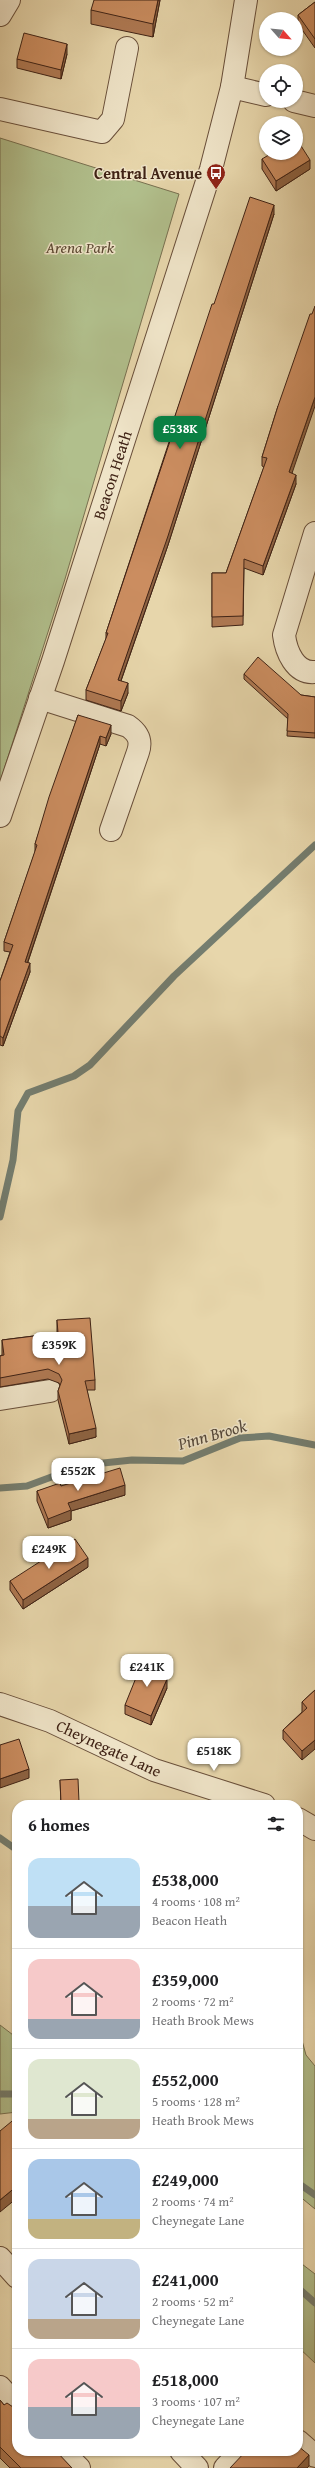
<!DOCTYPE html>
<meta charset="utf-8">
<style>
body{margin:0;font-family:"Gentium Book Plus",serif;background:#f6f6f6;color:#202124;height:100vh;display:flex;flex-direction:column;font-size:15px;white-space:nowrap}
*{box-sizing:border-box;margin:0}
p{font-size:13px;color:#757577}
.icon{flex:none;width:22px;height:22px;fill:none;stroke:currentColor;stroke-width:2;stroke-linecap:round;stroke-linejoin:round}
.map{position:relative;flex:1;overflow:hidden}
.sheet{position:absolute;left:12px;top:1800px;width:291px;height:656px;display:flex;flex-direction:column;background:#fff;border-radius:16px;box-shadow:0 1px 3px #0004}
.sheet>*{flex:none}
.needle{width:26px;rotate:117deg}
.tools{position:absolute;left:259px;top:12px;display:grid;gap:8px}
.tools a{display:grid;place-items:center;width:44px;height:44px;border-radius:50%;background:#fff;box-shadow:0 1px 3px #0004;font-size:20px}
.price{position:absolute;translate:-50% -34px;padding:0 9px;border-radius:8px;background:#fff;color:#222;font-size:13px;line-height:26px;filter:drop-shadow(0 1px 2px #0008)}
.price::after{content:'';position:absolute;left:50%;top:24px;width:12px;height:9px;margin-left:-6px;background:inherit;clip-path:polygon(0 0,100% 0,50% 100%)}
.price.on{background:#0b8043;color:#fff}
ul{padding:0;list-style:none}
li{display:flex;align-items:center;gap:12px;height:100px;padding:0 16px}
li+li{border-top:1px solid #e0e0e0}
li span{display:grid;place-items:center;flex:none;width:112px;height:80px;border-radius:12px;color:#555}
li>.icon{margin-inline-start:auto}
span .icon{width:48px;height:48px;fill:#fffc;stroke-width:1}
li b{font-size:17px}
h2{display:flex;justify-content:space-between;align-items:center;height:48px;padding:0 16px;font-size:17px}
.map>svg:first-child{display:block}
.green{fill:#b1bf8c;stroke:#787050}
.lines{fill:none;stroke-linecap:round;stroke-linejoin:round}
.stream{stroke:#747d6f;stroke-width:7}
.minor-casing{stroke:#694f3a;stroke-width:24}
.minor{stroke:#efe4c8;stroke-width:22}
.wall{fill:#af7953;stroke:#3f2215}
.shaded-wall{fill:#8e6343;stroke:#3f2215}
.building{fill:#cb8d60;stroke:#3f2215}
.labels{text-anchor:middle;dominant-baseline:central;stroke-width:3;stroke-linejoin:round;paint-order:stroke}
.poi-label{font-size:16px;font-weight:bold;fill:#3f2215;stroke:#efe4c8;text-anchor:end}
.park-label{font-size:16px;font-style:italic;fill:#5c4933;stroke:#efe4c8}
.street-label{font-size:16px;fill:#3f2215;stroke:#efe4c8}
.water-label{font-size:17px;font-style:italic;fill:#55483a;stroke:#efe4c8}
</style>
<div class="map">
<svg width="315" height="2468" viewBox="0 0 315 2468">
<rect width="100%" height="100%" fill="#e7d6ab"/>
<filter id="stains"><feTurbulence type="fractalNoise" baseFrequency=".005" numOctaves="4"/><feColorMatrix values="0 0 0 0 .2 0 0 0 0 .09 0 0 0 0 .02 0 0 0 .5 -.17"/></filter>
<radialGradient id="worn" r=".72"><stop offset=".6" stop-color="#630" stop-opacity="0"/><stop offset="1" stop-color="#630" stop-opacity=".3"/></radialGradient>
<g class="green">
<path d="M0,138L179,194L65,579L0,782Z"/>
<path d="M0,2025L17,2038V2112L0,2114Z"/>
<path d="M298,2026L306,2055L315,2066V2209L298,2195Z"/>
<path d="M298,2261L315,2274V2363L298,2347Z"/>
</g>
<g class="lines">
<g class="stream">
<path d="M0,1217L13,1160L18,1111L28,1093L74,1076L90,1065L174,976L315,845"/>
<path d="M0,1488L27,1486L84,1465L132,1460L183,1461L240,1438L269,1436L315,1445"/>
<path d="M0,1838L17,1850"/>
<path d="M0,2094H17"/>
<path d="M298,2183L315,2195"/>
<path d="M298,2288L315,2303"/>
</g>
<defs>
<g id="minor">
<path d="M0,15L9,0"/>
<path d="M232,87L266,95"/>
<path d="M294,101L315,106"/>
<path d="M0,109L102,132L113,119L127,48"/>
<path d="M315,533L284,635C286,651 295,674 315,672"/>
<path d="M40,698L128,726C138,733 142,740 138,752L111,830"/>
<path d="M0,816L53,661L211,169L232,87L246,0"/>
<path d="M0,1399L50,1391"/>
<path d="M0,1704L50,1721L154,1770L264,1805"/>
<path d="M298,1819L315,1829"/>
<path d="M0,2258L17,2277"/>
<path d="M0,2387L17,2406"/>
<path d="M298,2441L315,2456"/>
<path d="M62,2451L79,2468"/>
<path d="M181,2451L197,2468"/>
<path d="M225,2468L241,2451"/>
</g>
</defs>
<use href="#minor" class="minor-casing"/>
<use href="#minor" class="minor"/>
</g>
<g class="wall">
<path d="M160,0L153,37L91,24V10Z"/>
<path d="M315,2V48L298,24V15Z"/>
<path d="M67,54L61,79L17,68V59Z"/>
<path d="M262,159L310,169L276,191L262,169Z"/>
<path d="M274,214L168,545L121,681L128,693L121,711L86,700V690L106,639V633L171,436V428L214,304Z"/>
<path d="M278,406L292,473L296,484L263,575L244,568L243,625L212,627V573H226L264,467L262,466V457Z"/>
<path d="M244,674L301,695L315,697V738L287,736L288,719L244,679Z"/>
<path d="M78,715L111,734L106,746L100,744L28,962L30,972L3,1046L0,1045V981L10,952L4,951V942L35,852V844Z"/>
<path d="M57,1320L95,1380V1390H87L96,1437L69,1444L58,1400V1391L60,1385L59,1383L48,1379L0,1387V1356L2,1355V1340L57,1333Z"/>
<path d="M61,1486L125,1495L71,1511V1520L48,1528L37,1501V1491Z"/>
<path d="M88,1567L23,1609L10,1590V1581Z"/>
<path d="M167,1688L151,1725L125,1714V1705Z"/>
<path d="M315,1690L302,1760L283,1739V1730L302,1712V1702Z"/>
<path d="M60,1780L79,1802V1805H61Z"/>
<path d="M0,2400L4,2405L72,2468H10L0,2458Z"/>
</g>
<g class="shaded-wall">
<path d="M158,0H160L153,37V24Z"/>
<path d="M67,44V54L61,79V70Z"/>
<path d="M310,160V169L276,191V181Z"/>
<path d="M274,205V214L168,545L118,689V680Z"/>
<path d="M315,397V406L289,482V472Z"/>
<path d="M296,475V484L263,575V566Z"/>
<path d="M128,683V693L121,711V701Z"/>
<path d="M111,725V734L106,746V738Z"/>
<path d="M100,736V744L25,970V962Z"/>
<path d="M30,963V972L3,1046V1038Z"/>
<path d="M96,1428V1437L69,1444V1434Z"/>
<path d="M125,1485V1495L71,1511V1520L48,1528V1519L68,1503Z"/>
<path d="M88,1558V1567L23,1609V1600Z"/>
<path d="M167,1679V1688L151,1725V1716Z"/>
<path d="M315,1740V1749L302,1760V1751Z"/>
<path d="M29,1769V1778L0,1788V1779Z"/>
<path d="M17,2186V2198L0,2212V2200Z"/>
<path d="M309,2455V2466L307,2468H297Z"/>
</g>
<g class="building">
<path d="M94,0H158L153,24L91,10Z"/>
<path d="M315,2V39L298,15Z"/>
<path d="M24,33L67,44L61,70L17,59Z"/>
<path d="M296,138L310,160L276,181L262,159L272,153H296Z"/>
<path d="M250,197L274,205L168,536L118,680L128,683L121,701L86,690L108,633H106L174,429L171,428L212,304H214Z"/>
<path d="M315,306V397L289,472L296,475L263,566L244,559L243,616L212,617V573H226L267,458L262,457L278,406L310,314H312Z"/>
<path d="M258,657L301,695L315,697V733L287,731L288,714L244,674Z"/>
<path d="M78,715L111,725L106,738L100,736L25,962L30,963L3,1038L0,1036V981L13,945L4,942L37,845L35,844L49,797Z"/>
<path d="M90,1318L95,1380L85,1381L96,1428L69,1434L58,1391L62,1380L59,1374L48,1369L0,1378V1356L4,1355L2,1340L58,1333L57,1320Z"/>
<path d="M120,1468L125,1485L68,1503L71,1510L48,1519L37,1491L60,1483L61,1486Z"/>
<path d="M75,1539L88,1558L23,1600L10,1581Z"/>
<path d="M144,1658L157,1664L167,1679L151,1716L125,1705Z"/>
<path d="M315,1690V1740L302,1751L283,1730L307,1708L302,1702Z"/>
<path d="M19,1739L29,1769L0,1779V1745Z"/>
<path d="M78,1779L79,1802L61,1803L60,1780Z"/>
<path d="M17,2117V2186L0,2200V2131Z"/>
<path d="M0,2400L4,2405L7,2403L13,2407L17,2411V2451H56L72,2468H21L0,2447Z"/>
<path d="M298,2446L309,2455L297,2468H230L246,2451H298Z"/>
</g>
<defs>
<symbol id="bus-pin" viewBox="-11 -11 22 30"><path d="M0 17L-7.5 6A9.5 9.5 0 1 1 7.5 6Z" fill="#8f2418" stroke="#efe4c8"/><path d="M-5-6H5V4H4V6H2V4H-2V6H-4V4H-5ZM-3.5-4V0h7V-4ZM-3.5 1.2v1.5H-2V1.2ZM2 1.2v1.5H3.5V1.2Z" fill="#fff"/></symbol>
</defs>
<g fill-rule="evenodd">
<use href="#bus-pin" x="205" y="162" width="22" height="30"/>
</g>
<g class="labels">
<g class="poi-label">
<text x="202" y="173">Central Avenue</text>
</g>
<g class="park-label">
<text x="80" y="247">Arena Park</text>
</g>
<g class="street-label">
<text transform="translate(112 475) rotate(-72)">Beacon Heath</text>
<text transform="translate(109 1748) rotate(25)">Cheynegate Lane</text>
</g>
<g class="water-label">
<text transform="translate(212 1434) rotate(-16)">Pinn Brook</text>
</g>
</g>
<rect width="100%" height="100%" filter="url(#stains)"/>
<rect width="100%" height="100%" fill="url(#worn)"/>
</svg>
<div class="tools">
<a><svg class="needle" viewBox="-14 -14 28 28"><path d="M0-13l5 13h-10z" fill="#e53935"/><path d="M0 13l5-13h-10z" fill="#757577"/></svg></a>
<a><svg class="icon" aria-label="locate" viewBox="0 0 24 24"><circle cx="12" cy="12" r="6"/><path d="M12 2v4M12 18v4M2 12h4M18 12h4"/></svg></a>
<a><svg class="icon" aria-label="layers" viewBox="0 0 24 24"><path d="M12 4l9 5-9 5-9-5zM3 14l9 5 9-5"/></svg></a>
</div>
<b class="price on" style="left:180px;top:450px">£538K</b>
<b class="price" style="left:59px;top:1366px">£359K</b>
<b class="price" style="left:78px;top:1492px">£552K</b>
<b class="price" style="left:49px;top:1570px">£249K</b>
<b class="price" style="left:147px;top:1688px">£241K</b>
<b class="price" style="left:214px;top:1772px">£518K</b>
<section class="sheet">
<h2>6 homes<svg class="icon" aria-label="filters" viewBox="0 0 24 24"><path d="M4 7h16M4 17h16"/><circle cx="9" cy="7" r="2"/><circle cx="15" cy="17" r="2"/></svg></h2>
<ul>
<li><span style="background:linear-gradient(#bfe0f5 60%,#9aa5b1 0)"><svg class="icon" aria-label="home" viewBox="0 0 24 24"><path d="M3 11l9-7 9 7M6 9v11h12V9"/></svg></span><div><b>£538,000</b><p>4 rooms · 108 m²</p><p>Beacon Heath</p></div></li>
<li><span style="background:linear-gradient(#f6c9c9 75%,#9aa5b1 0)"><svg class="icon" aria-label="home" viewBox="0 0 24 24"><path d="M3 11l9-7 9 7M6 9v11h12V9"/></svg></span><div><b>£359,000</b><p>2 rooms · 72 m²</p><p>Heath Brook Mews</p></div></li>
<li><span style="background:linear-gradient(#dfe7d0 75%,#b9a48a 0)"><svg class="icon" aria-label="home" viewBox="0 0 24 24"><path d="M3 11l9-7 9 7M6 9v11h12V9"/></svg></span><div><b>£552,000</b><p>5 rooms · 128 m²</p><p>Heath Brook Mews</p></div></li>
<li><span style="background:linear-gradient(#a9c7e8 75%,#c2b280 0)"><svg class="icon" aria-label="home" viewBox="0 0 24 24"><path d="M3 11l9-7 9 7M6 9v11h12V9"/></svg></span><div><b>£249,000</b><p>2 rooms · 74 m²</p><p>Cheynegate Lane</p></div></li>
<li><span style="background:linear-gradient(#c9d6e8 75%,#b9a48a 0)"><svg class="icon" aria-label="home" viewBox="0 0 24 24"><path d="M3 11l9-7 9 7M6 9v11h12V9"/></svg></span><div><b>£241,000</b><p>2 rooms · 52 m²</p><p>Cheynegate Lane</p></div></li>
<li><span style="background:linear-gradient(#f6c9c9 60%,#9aa5b1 0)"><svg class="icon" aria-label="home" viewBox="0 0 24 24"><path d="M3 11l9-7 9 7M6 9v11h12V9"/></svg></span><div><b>£518,000</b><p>3 rooms · 107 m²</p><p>Cheynegate Lane</p></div></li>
</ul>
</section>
</div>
